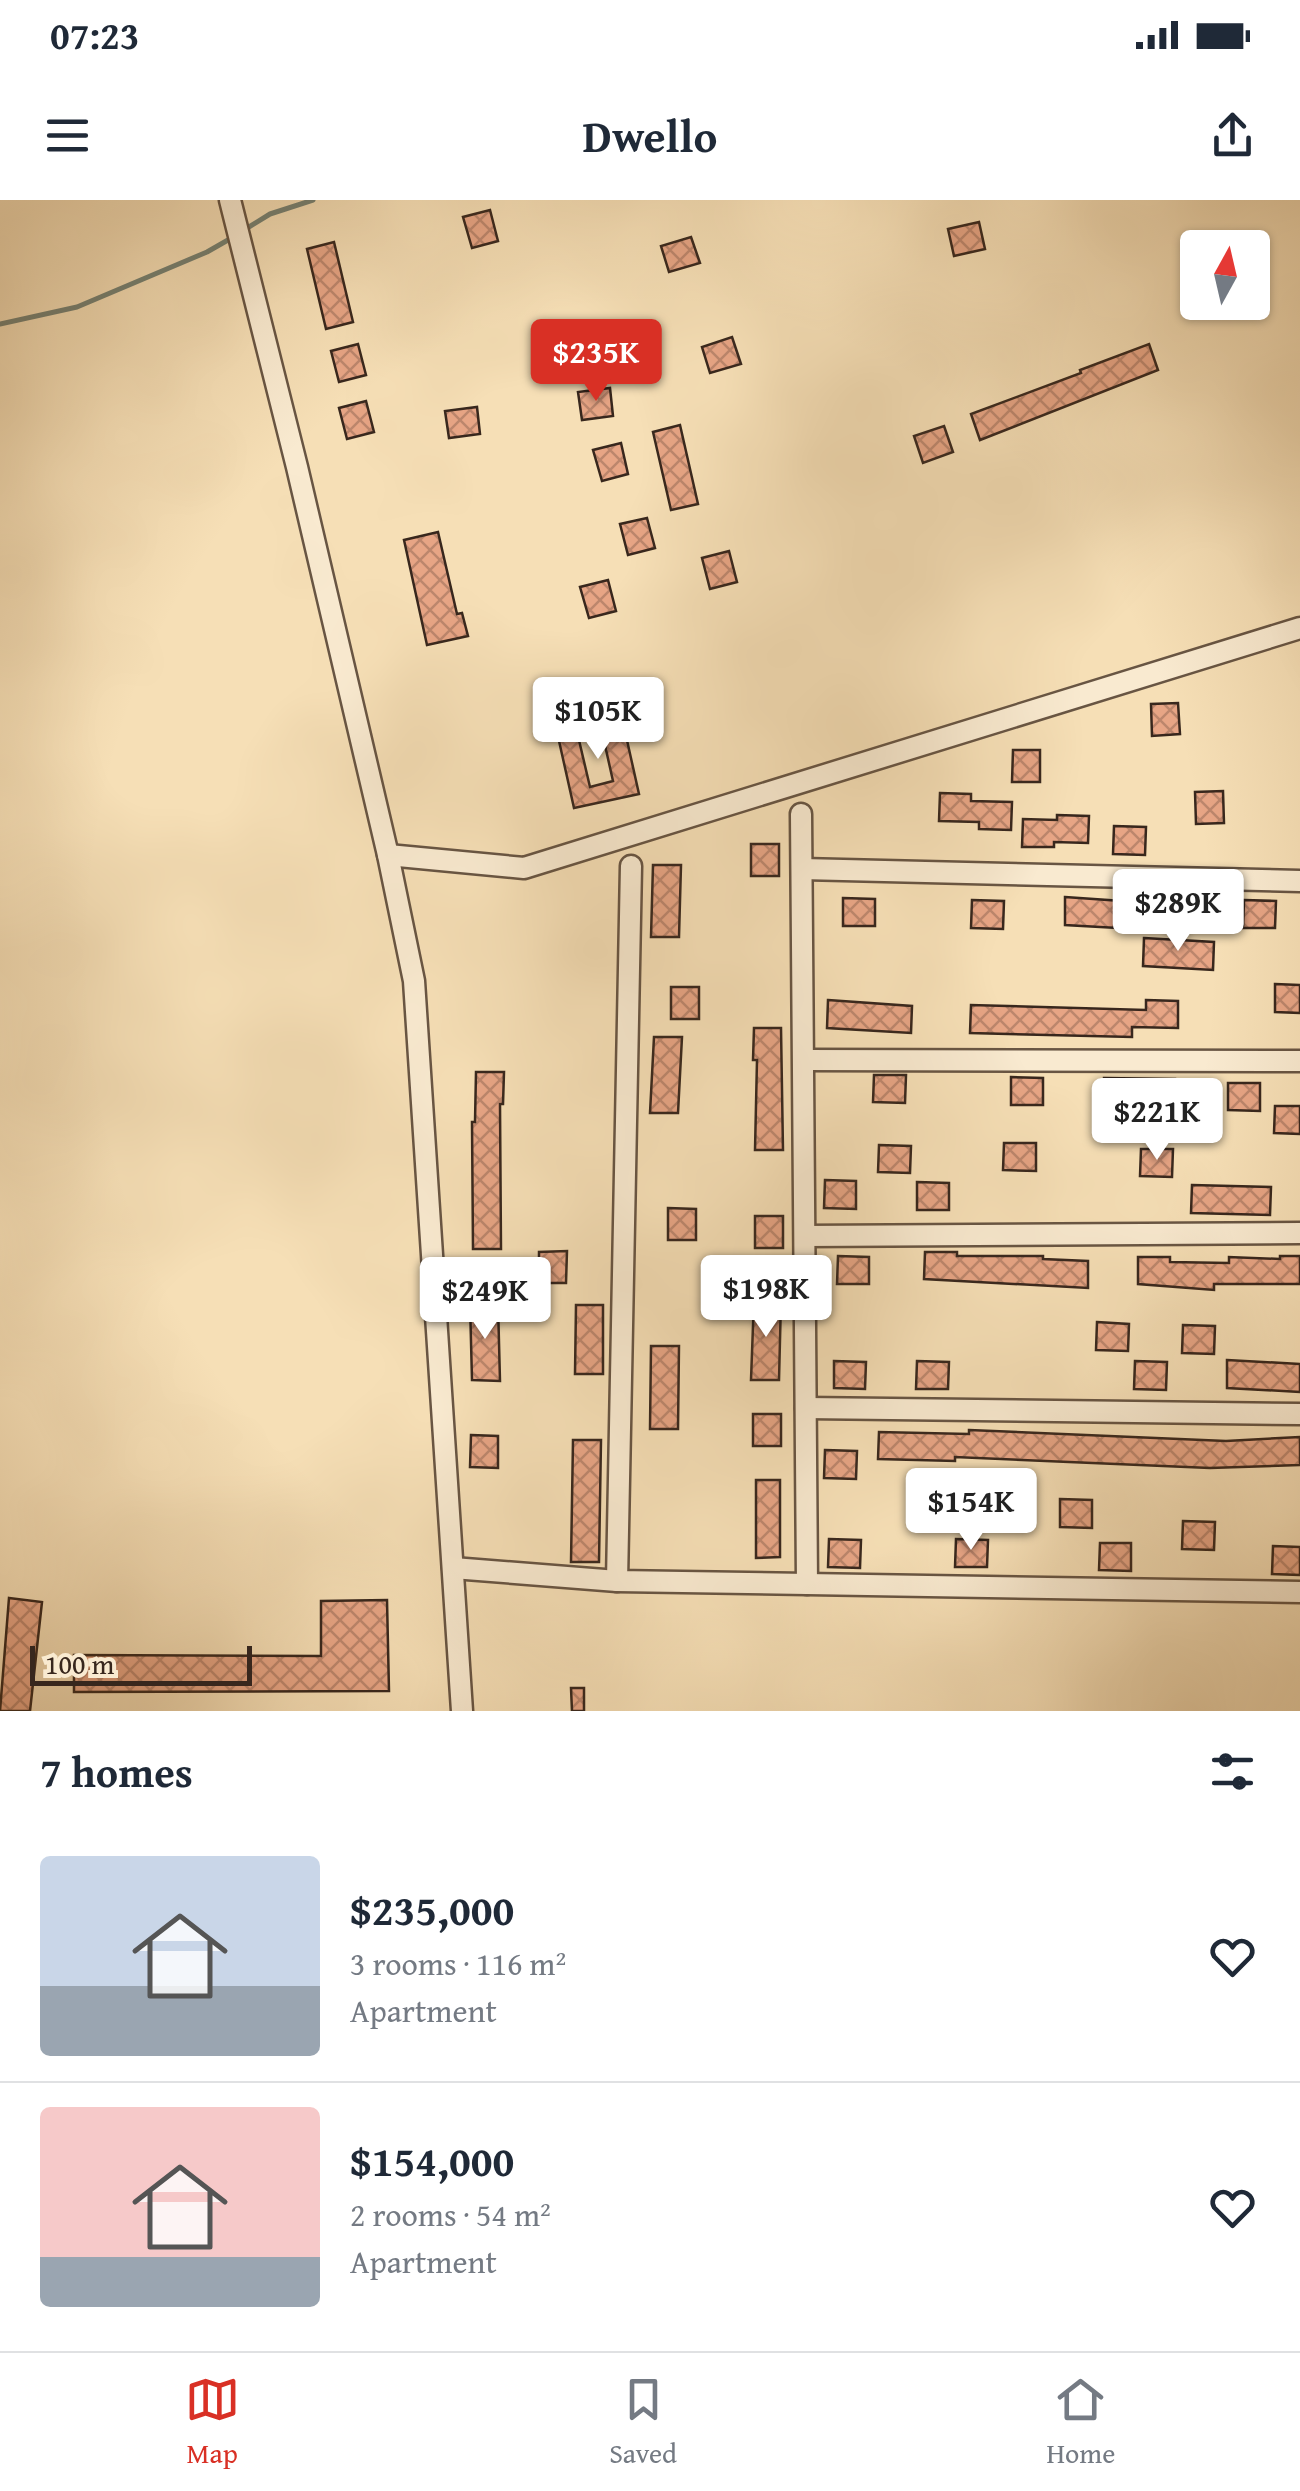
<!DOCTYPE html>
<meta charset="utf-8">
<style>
body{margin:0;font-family:"Gentium Book Plus",serif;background:#f2f2f3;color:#1f2937;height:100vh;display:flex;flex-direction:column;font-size:38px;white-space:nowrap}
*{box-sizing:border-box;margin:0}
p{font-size:32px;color:#747a83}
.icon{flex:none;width:55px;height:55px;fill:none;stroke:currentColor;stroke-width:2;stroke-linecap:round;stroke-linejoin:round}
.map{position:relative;height:1511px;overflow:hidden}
.sheet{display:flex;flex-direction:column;background:#fff;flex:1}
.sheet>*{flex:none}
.needle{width:65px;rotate:8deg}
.tools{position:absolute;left:1180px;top:30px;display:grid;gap:20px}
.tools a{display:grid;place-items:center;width:90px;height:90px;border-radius:10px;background:#fff;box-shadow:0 2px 8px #0004;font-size:50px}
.scale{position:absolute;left:30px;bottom:25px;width:222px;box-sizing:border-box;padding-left:10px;border:5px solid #38271d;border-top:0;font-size:28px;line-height:35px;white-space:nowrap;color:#38271d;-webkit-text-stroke:8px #f9ead0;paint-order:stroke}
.price{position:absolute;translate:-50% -85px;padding:0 22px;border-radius:10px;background:#fff;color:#222;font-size:32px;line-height:65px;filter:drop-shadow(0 2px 5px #0008)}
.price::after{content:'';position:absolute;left:50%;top:60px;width:30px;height:22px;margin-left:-15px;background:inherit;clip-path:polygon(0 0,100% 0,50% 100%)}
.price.current{background:#d93025;color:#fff}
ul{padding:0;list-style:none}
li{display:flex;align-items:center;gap:30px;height:250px;padding:0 40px}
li+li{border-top:2px solid #e0e1e3}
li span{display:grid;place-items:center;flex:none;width:280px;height:200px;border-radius:10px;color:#555}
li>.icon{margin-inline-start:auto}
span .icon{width:120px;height:120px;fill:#fffc;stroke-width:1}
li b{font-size:42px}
h2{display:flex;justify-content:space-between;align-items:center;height:120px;padding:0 40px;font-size:42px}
.status{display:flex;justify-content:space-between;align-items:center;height:70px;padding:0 50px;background:#fff;direction:ltr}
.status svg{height:28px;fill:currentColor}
header{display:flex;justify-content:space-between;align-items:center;height:130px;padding:0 40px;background:#fff;font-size:45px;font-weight:700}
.menu{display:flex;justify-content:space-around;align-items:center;height:140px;border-top:2px solid #e0e1e3;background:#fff;font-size:28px;color:#747a83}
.menu a{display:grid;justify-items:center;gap:5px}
.menu .current{color:#d93025}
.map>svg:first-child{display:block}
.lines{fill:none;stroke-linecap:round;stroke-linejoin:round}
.stream{stroke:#758173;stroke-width:5}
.building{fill:url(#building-cross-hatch);stroke:#38271d;stroke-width:2.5}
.minor-casing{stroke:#685543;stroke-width:25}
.minor{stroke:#f9ead0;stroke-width:20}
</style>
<div class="status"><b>07:23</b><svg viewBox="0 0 49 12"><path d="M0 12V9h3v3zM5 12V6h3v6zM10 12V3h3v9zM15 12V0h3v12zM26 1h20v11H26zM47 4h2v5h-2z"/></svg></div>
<header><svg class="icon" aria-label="menu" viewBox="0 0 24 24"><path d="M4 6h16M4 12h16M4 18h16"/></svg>Dwello<svg class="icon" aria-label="share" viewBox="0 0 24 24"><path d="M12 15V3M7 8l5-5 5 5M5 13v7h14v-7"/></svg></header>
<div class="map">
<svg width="1300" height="1511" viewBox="0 0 1300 1511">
<defs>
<pattern id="building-cross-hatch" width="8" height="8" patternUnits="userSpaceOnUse" patternTransform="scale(2.5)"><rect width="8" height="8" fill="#e7a585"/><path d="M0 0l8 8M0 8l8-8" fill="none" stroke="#bc866c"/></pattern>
</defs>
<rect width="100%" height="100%" fill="#f6dfb6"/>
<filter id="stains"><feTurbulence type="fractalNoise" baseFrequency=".002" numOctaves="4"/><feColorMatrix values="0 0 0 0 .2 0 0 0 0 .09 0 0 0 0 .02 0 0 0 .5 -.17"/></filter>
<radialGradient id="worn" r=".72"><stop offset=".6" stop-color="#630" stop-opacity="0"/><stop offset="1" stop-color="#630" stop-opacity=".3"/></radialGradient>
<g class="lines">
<g class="stream">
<path d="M244,30L270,14L313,0"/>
<path d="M0,124L77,107L207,52L235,36"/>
</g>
</g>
<g class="building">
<path d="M490,10L498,41L472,48L463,17Z"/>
<path d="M979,22L985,49L954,56L948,29Z"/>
<path d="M691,37L700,63L669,72L661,46Z"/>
<path d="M334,42L353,122L326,129L307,49Z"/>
<path d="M732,137L741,164L710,173L702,147Z"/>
<path d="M358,144L366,175L339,182L331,151Z"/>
<path d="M1149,144L1158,170L980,240L971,214L1081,173L1080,170Z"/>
<path d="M610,188L613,216L582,220L578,192Z"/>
<path d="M366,201L374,232L347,239L339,208Z"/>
<path d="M477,207L480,234L449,238L445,211Z"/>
<path d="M680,225L698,304L671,310L653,232Z"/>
<path d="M944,226L953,252L923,263L914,236Z"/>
<path d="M621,243L628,274L602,281L593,250Z"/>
<path d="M647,318L655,348L628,355L620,324Z"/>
<path d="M438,332L457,414L462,413L468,436L427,445L404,340Z"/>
<path d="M729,351L737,382L710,389L702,358Z"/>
<path d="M608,380L616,411L589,418L580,387Z"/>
<path d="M1178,503L1180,534L1152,536L1151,504Z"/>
<path d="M620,509L639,594L574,608L555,523L574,519L590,587L613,581L598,514Z"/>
<path d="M1013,550H1040V582H1012Z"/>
<path d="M1223,591L1224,623L1196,624L1195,592Z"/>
<path d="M940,593L971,594V601L1012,602L1011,630L979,629V622L939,621Z"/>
<path d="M1057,615L1089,616L1088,643L1054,642V647H1022L1023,619L1057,620Z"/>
<path d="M1114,626L1146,627L1145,655L1113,654Z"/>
<rect x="751" y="644" width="28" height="32"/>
<path d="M653,665H681L679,737H651Z"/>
<path d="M1065,697L1136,702L1135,729L1065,725Z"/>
<path d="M843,698L875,699V726H843Z"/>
<path d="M972,700L1004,701L1003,729L971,728Z"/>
<path d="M1244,700L1276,701L1275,728H1243Z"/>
<path d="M1144,738L1214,742L1213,770L1143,766Z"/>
<path d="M1275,784L1300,785V813L1275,812Z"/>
<rect x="671" y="787" width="28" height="32"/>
<path d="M828,800L912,806L911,833L827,828Z"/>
<path d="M1146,800L1178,801V828L1132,827V837L970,833L971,805L1146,810Z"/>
<path d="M754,828H781L783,950H755L757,860H753Z"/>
<path d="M654,837H682L678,913H650Z"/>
<path d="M476,872H504L503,904H500L501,1049H473L472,922H475Z"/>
<path d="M874,875H906L905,903L873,902Z"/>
<path d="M1011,877L1043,878V905H1011Z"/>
<path d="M1104,878L1175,879L1174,907L1103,906Z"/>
<path d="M1228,883H1260V911L1228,910Z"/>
<path d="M1275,906H1300V934L1274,933Z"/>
<path d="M1004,943H1036V971L1003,970Z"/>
<path d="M879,945L911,946L910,973L878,972Z"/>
<path d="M1141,949H1173L1172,977L1140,976Z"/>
<path d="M825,980L856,981V1009L824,1008Z"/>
<path d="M917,982L949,983V1010H917Z"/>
<path d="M1192,985L1271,987L1270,1015L1191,1013Z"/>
<path d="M668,1008L696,1009V1040H668Z"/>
<rect x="755" y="1016" width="28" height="32"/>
<path d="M567,1051L566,1083H539V1052Z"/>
<path d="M925,1052H957V1056H1043V1059L1088,1061V1088L924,1079Z"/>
<path d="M838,1056L869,1057V1084H837Z"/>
<path d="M1280,1056H1300V1084H1214V1090L1138,1084V1057H1170V1062L1229,1063V1057L1280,1059Z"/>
<path d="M754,1099L781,1100L779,1180H751Z"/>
<path d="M470,1103L498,1104L500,1181L472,1180Z"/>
<path d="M576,1105H603V1174H575Z"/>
<path d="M1097,1122L1129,1124L1128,1151L1096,1150Z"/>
<path d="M1183,1125L1215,1126L1214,1154L1182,1153Z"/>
<path d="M651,1146H679L678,1229H650Z"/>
<path d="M1227,1160L1300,1164V1192L1227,1188Z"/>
<path d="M834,1161L866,1162L865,1189L834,1188Z"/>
<path d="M917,1161L949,1162L948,1189H916Z"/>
<path d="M1135,1161L1167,1162L1166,1190L1134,1189Z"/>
<rect x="753" y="1214" width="28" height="32"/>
<path d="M969,1230L1226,1241L1300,1237V1265L1210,1268L955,1257V1261L878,1259L879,1232L969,1234Z"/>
<path d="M471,1235L498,1236V1268L470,1267Z"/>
<path d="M573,1240H601L599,1362H571Z"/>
<path d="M825,1250L857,1251L856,1279L824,1278Z"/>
<path d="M756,1280H780V1357L756,1358Z"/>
<path d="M1060,1299L1092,1300V1328L1060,1327Z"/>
<path d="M1183,1321L1215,1322L1214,1350L1182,1349Z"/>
<path d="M829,1339L861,1340L860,1368L828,1367Z"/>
<path d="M956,1339L988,1340L987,1367H955Z"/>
<path d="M1100,1343H1131V1371L1099,1370Z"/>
<path d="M1273,1346L1300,1347V1375L1272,1374Z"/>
<path d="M9,1398L42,1402L30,1511H0Z"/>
<path d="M387,1400L389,1491L74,1492V1455L321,1456V1401Z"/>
<path d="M571,1488H584V1511H572Z"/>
</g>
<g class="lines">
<defs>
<g id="minor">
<path d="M230,0L297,267L388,655L414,781L462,1511"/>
<path d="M801,614L807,1384"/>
<path d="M388,655L524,668L1300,428"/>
<path d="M802,669L1300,681"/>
<path d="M804,860L1300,861"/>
<path d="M805,1036L1300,1033"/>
<path d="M806,1208L1300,1214"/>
<path d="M453,1368L617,1381L1300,1392"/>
<path d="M617,1381L631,666"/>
</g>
</defs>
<use href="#minor" class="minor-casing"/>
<use href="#minor" class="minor"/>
</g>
<rect width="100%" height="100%" filter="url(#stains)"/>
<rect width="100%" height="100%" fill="url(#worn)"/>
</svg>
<div class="tools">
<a><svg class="needle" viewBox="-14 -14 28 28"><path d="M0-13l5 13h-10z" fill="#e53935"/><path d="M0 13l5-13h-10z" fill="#747a83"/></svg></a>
</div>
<div class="scale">100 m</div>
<b class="price current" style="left:596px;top:204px">$235K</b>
<b class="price" style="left:598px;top:562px">$105K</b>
<b class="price" style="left:1178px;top:754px">$289K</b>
<b class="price" style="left:1157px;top:963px">$221K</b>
<b class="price" style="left:766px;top:1140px">$198K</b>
<b class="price" style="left:485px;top:1142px">$249K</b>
<b class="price" style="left:971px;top:1353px">$154K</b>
</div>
<section class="sheet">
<h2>7 homes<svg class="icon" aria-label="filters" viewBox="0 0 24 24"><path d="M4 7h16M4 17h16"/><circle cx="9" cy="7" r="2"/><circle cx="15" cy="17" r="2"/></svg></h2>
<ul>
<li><span style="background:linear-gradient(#c9d6e8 65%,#9aa5b1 0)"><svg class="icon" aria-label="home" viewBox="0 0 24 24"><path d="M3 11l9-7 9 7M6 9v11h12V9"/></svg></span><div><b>$235,000</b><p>3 rooms · 116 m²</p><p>Apartment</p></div><svg class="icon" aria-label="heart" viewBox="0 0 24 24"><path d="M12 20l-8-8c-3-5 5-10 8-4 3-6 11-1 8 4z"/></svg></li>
<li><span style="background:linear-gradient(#f6c9c9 75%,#9aa5b1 0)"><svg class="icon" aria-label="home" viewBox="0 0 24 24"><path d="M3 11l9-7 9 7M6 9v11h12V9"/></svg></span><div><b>$154,000</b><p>2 rooms · 54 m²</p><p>Apartment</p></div><svg class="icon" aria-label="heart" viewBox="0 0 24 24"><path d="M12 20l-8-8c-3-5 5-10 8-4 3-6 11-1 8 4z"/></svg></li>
</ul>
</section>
<nav class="menu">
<a class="current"><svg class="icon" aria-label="map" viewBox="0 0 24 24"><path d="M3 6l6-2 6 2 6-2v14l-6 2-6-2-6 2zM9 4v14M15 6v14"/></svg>Map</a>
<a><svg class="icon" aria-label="saved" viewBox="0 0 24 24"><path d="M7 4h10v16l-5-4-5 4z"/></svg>Saved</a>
<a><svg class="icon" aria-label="home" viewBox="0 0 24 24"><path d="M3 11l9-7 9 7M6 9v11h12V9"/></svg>Home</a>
</nav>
